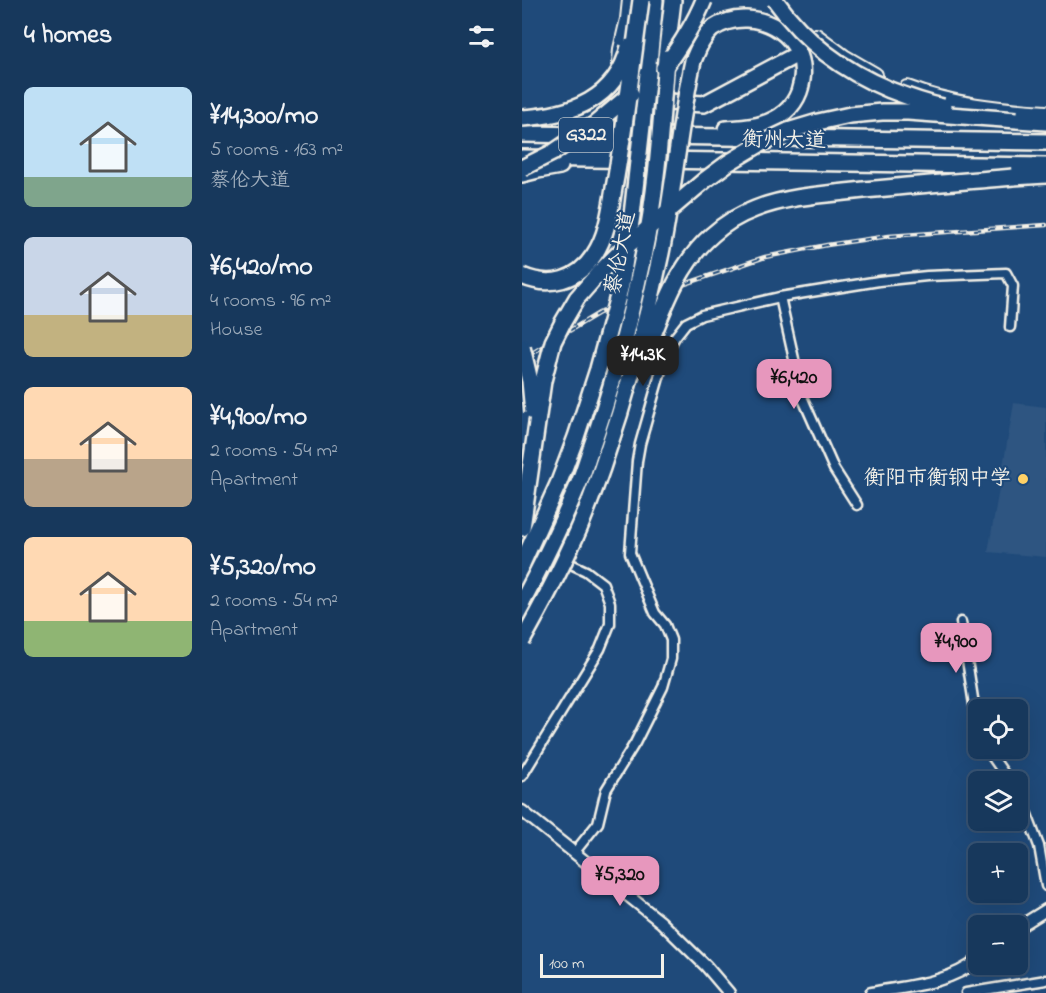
<!DOCTYPE html>
<meta charset="utf-8">
<style>
body{margin:0;font-family:"Indie Flower","LXGW WenKai TC",sans-serif;background:#244365;color:#f1f3f6;height:100vh;display:flex;flex-direction:column;font-size:22px;white-space:nowrap}
*{box-sizing:border-box;margin:0}
p{font-size:20px;color:#9eacbb}
.icon{flex:none;width:33px;height:33px;fill:none;stroke:currentColor;stroke-width:2;stroke-linecap:round;stroke-linejoin:round}
.map{position:relative;flex:1;overflow:hidden}
.drawer{display:flex;flex-direction:column;background:#17385c;width:522px}
.drawer>*{flex:none}
.controls{position:absolute;left:446px;top:699px;display:grid;gap:12px}
.controls a{display:grid;place-items:center;width:60px;height:60px;border-radius:9px;background:#17385c;box-shadow:0 6px 24px #0002,0 0 0 2px #365272;font-size:30px}
.scale{position:absolute;left:18px;bottom:15px;width:124px;box-sizing:border-box;padding-left:6px;border:3px solid #f4f1e8;border-top:0;font-size:16px;line-height:21px;white-space:nowrap;color:#f4f1e8;-webkit-text-stroke:4px #1f4a7a;paint-order:stroke}
.price{position:absolute;translate:-50% -51px;padding:0 14px;border-radius:12px;background:#e797bd;color:#111;font-size:20px;line-height:39px;filter:drop-shadow(0 2px 3px #0008)}
.price::after{content:'';position:absolute;left:50%;top:36px;width:18px;height:14px;margin-left:-9px;background:inherit;clip-path:polygon(0 0,100% 0,50% 100%)}
.price.on{background:#222;color:#fff}
ul{padding:0;list-style:none}
li{display:flex;align-items:center;gap:18px;height:150px;padding:0 24px}
li span{display:grid;place-items:center;flex:none;width:168px;height:120px;border-radius:9px;color:#555}
li>.icon{margin-inline-start:auto}
span .icon{width:72px;height:72px;fill:#fffc;stroke-width:1}
li b{font-size:26px}
h2{display:flex;justify-content:space-between;align-items:center;height:72px;padding:0 24px;font-size:26px}
main{display:flex;flex:1;min-height:0}
.map>svg:first-child{display:block}
.built{fill:#2d5581}
.lines{fill:none;stroke-linecap:round;stroke-linejoin:round}
.minor-casing{stroke:#f4f1e8;stroke-width:13}
.tertiary-casing{stroke:#f4f1e8;stroke-width:15}
.primary-casing{stroke:#f4f1e8;stroke-width:18}
.trunk-casing{stroke:#f4f1e8;stroke-width:20}
.minor{stroke:#1f4a7a;stroke-width:8}
.tertiary{stroke:#1f4a7a;stroke-width:10}
.primary{stroke:#1f4a7a;stroke-width:14}
.trunk{stroke:#1f4a7a;stroke-width:15}
.rail-casing{stroke:#f4f1e8;stroke-width:4.5}
.rail{stroke:#1f4a7a;stroke-width:2;stroke-dasharray:7;stroke-linecap:butt}
.trunk-bridge-casing{stroke:#f4f1e8;stroke-width:20;stroke-linecap:butt}
.trunk-bridge{stroke:#1f4a7a;stroke-width:15}
.poi-dot{fill:#ffd166;stroke:#1f4a7a;stroke-width:2}
.labels{text-anchor:middle;dominant-baseline:central;stroke-width:4.5;stroke-linejoin:round;paint-order:stroke}
.shield{fill:#1f4a7a;stroke:#b4bfc7;stroke-width:1.5}
.shield-label{font-size:20px;font-weight:bold;fill:#f4f1e8}
.street-label{font-size:21px;fill:#f4f1e8;stroke:#1f4a7a}
.poi-label{font-size:21px;fill:#f4f1e8;stroke:#1f4a7a;text-anchor:end}
</style>
<main>
<section class="drawer">
<h2>4 homes<svg class="icon" aria-label="filters" viewBox="0 0 24 24"><path d="M4 7h16M4 17h16"/><circle cx="9" cy="7" r="2"/><circle cx="15" cy="17" r="2"/></svg></h2>
<ul>
<li><span style="background:linear-gradient(#bfe0f5 75%,#7fa58c 0)"><svg class="icon" aria-label="home" viewBox="0 0 24 24"><path d="M3 11l9-7 9 7M6 9v11h12V9"/></svg></span><div><b>¥14,300/mo</b><p>5 rooms · 163 m²</p><p>蔡伦大道</p></div></li>
<li><span style="background:linear-gradient(#c9d6e8 65%,#c2b280 0)"><svg class="icon" aria-label="home" viewBox="0 0 24 24"><path d="M3 11l9-7 9 7M6 9v11h12V9"/></svg></span><div><b>¥6,420/mo</b><p>4 rooms · 96 m²</p><p>House</p></div></li>
<li><span style="background:linear-gradient(#ffd9b3 60%,#b9a48a 0)"><svg class="icon" aria-label="home" viewBox="0 0 24 24"><path d="M3 11l9-7 9 7M6 9v11h12V9"/></svg></span><div><b>¥4,900/mo</b><p>2 rooms · 54 m²</p><p>Apartment</p></div></li>
<li><span style="background:linear-gradient(#ffd9b3 70%,#8fb573 0)"><svg class="icon" aria-label="home" viewBox="0 0 24 24"><path d="M3 11l9-7 9 7M6 9v11h12V9"/></svg></span><div><b>¥5,320/mo</b><p>2 rooms · 54 m²</p><p>Apartment</p></div></li>
</ul>
</section>
<div class="map">
<svg width="524" height="993" viewBox="0 0 524 993">
<rect width="100%" height="100%" fill="#1f4a7a"/>
<filter id="ink" filterUnits="userSpaceOnUse"><feTurbulence type="fractalNoise" baseFrequency=".0167" numOctaves="2"/><feDisplacementMap in="SourceGraphic" scale="12" xChannelSelector="R" yChannelSelector="G"/><feConvolveMatrix kernelMatrix="1 2 1 2 8 2 1 2 1" color-interpolation-filters="sRGB"/></filter>
<g filter="url(#ink)">
<path class="built" d="M492,403L524,407V557L466,552Z"/>
<g class="lines">
<defs>
<g id="minor">
<path d="M258,297L281,399L312,469L335,505"/>
<path d="M0,541L64,571L81,584L88,603V624L78,649L0,776"/>
<path d="M439,622L453,711L456,720"/>
<path d="M466,748L469,755L488,782"/>
<path d="M495,792L498,796L517,846L524,886"/>
<path d="M52,853L76,823L84,790L113,743L141,687L149,659V640L143,625L133,613L108,553L115,461L118,444L144,353L153,337L164,323L180,315L258,297L357,281L405,276L484,273L491,286L488,327"/>
<path d="M444,993L524,980"/>
</g>
<g id="tertiary">
<path d="M0,811L139,922L184,966L207,993"/>
<path d="M495,928L524,910"/>
<path d="M349,993C386,986 426,984 456,960"/>
</g>
<g id="primary">
<path d="M294,36L322,57L353,75"/>
<path d="M385,88C429,105 477,110 524,113"/>
<path d="M95,99L99,49L106,19L108,0"/>
</g>
<g id="trunk">
<path d="M144,58L151,0"/>
<path d="M171,61C176,49 180,38 190,29C233,0 296,38 277,92C271,108 257,119 241,124C230,128 215,128 204,129"/>
<path d="M126,73L133,0"/>
<path d="M110,100L182,104L274,55"/>
<path d="M495,120L524,122"/>
<path d="M0,134L524,142"/>
<path d="M0,158L524,166"/>
<path d="M0,174L16,170L38,166"/>
<path d="M491,177L524,175"/>
</g>
</defs>
<use href="#minor" class="minor-casing"/>
<use href="#tertiary" class="tertiary-casing"/>
<use href="#primary" class="primary-casing"/>
<use href="#trunk" class="trunk-casing"/>
<use href="#minor" class="minor"/>
<use href="#tertiary" class="tertiary"/>
<use href="#primary" class="primary"/>
<use href="#trunk" class="trunk"/>
<defs>
<path id="rail" d="M0,359L77,313L243,257L305,245L367,236L524,225"/>
</defs>
<use href="#rail" class="rail-casing"/>
<use href="#rail" class="rail"/>
<defs>
<g id="trunk-bridge">
<path d="M253,0C283,42 320,70 368,90C386,97 403,103 421,107"/>
<path d="M142,68C158,46 172,25 182,0"/>
<path d="M0,118C49,115 94,100 107,47"/>
<path d="M0,168L32,152L73,124L109,94"/>
<path d="M0,276C28,288 55,281 72,255C87,233 89,202 94,177C104,118 111,59 119,0"/>
<path d="M0,347L8,381L11,412"/>
<path d="M122,358C139,316 154,266 190,235C202,224 217,215 233,209C261,198 293,195 323,192C379,186 435,182 491,177"/>
<path d="M0,528L21,381L31,342L41,322L55,298L77,273L98,252L183,180L206,163L238,144L266,131L296,122L328,115L360,112H386L495,120"/>
<path d="M0,564L37,482L54,437L76,369L99,285L110,215L126,73"/>
<path d="M0,602C19,566 37,530 53,492C59,480 63,466 67,454C90,390 107,323 121,257C135,192 139,125 144,58"/>
<path d="M0,641C18,609 35,577 50,544C62,520 71,493 80,468C104,398 124,326 139,253C152,190 157,124 171,61"/>
</g>
</defs>
<use href="#trunk-bridge" class="trunk-bridge-casing"/>
<use href="#trunk-bridge" class="trunk-bridge"/>
</g>
</g>
<circle class="poi-dot" cx="501" cy="479" r="6"/>
<g class="labels">
<rect class="shield" x="37" y="118" width="54" height="34" rx="4.5"/>
<g class="shield-label">
<text x="64" y="135">G322</text>
</g>
<g class="street-label">
<text transform="translate(262 141) rotate(1)">衡州大道</text>
<text transform="translate(99 253) rotate(-79)">蔡伦大道</text>
</g>
<g class="poi-label">
<text x="489" y="479">衡阳市衡钢中学</text>
</g>
</g>
</svg>
<div class="controls">
<a><svg class="icon" aria-label="locate" viewBox="0 0 24 24"><circle cx="12" cy="12" r="6"/><path d="M12 2v4M12 18v4M2 12h4M18 12h4"/></svg></a>
<a><svg class="icon" aria-label="layers" viewBox="0 0 24 24"><path d="M12 4l9 5-9 5-9-5zM3 14l9 5 9-5"/></svg></a>
<a>+</a>
<a>−</a>
</div>
<div class="scale">100 m</div>
<b class="price on" style="left:121px;top:387px">¥14.3K</b>
<b class="price" style="left:272px;top:410px">¥6,420</b>
<b class="price" style="left:434px;top:674px">¥4,900</b>
<b class="price" style="left:98px;top:907px">¥5,320</b>
</div>
</main>
